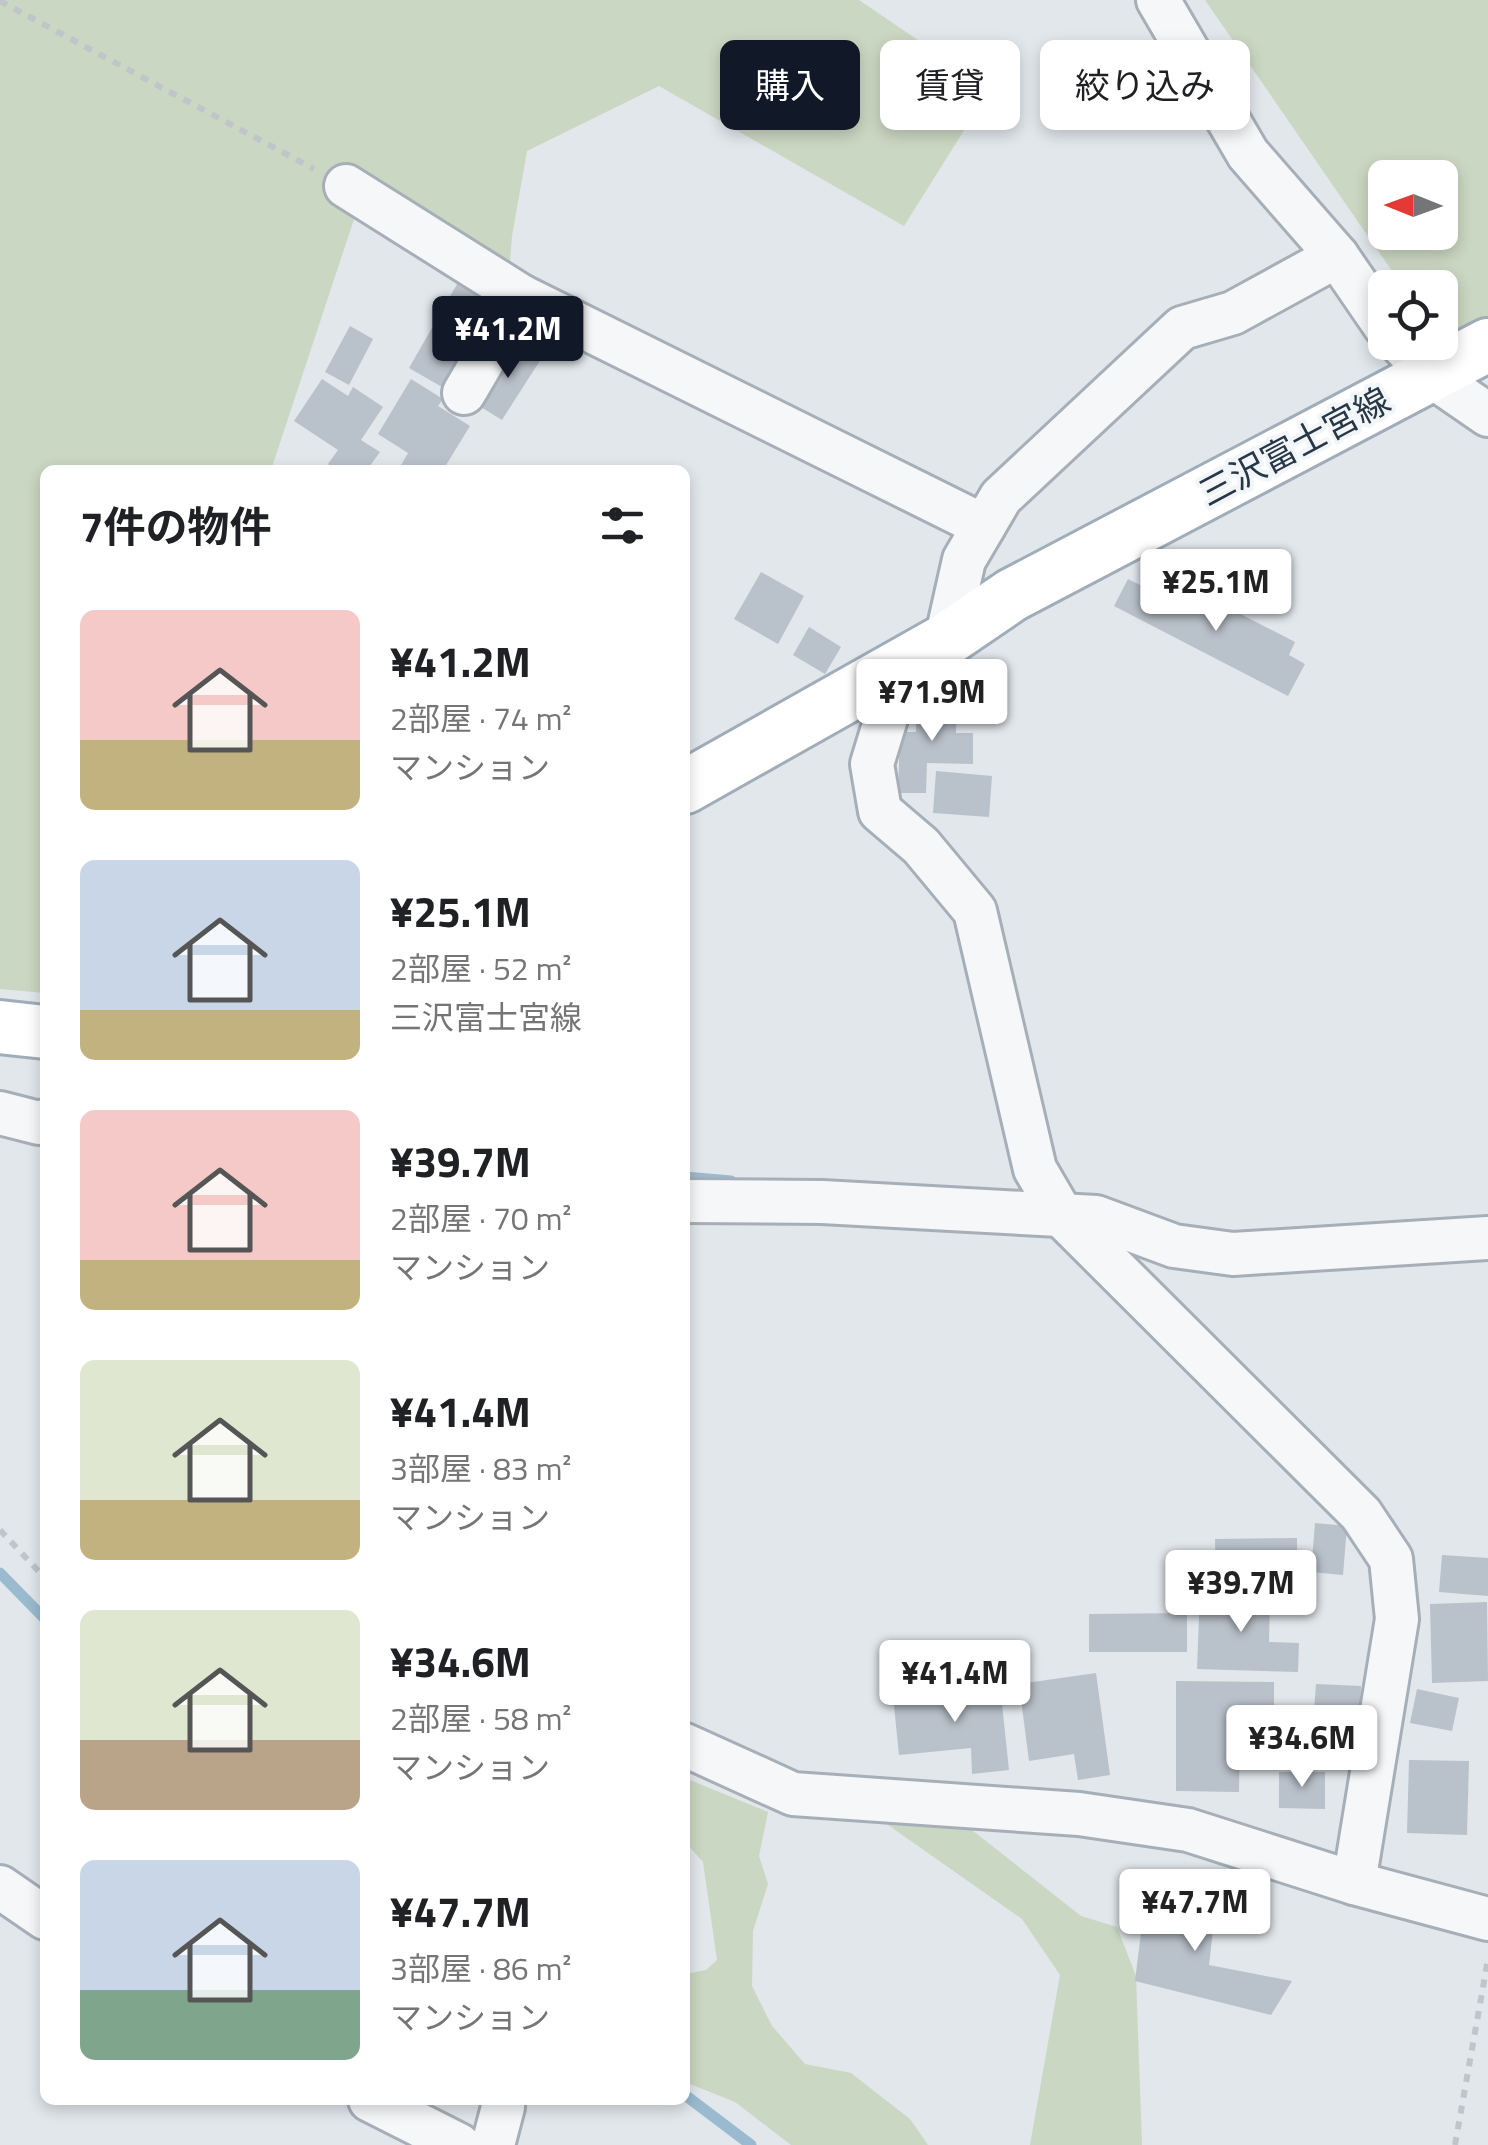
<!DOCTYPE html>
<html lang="ja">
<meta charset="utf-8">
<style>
body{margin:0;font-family:"Titillium Web","Noto Sans JP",sans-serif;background:#f2f2f2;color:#202124;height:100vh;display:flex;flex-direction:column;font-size:38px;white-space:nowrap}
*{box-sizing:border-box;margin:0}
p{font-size:32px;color:#757577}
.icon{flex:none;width:55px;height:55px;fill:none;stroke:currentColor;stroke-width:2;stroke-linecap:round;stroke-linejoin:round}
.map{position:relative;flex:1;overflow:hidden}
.sheet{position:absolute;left:40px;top:465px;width:650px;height:1640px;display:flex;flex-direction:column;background:#fff;border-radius:15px;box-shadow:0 5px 15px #0003}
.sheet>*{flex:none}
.banner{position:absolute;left:720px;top:40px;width:618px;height:90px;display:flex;gap:20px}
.needle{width:65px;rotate:271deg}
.controls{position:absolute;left:1368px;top:160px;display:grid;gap:20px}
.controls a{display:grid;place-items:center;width:90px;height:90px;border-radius:15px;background:#fff;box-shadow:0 5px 15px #0003;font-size:50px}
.price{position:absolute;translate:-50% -85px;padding:0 22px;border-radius:10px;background:#fff;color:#222;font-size:32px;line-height:65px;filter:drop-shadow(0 2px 5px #0008)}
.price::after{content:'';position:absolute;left:50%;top:60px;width:30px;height:22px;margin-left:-15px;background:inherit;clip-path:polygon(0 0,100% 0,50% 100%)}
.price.selected{background:#111827;color:#fff}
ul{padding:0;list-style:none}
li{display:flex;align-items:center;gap:30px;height:250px;padding:0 40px}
li span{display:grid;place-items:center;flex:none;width:280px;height:200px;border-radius:15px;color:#555}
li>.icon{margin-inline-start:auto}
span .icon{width:120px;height:120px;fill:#fffc;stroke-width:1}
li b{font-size:42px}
h2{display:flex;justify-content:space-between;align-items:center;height:120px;padding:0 40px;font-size:42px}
.pill{padding:0 35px;border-radius:15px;background:#fff;box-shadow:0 5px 15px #0003;font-size:35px;line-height:90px}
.pill.selected{background:#111827;color:#fff}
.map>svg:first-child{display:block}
.green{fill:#cad7c2;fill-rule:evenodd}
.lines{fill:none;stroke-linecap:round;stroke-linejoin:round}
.stream{stroke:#9abbcf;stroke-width:11}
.building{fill:#b9c1ca}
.minor-casing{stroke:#a6afb7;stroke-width:48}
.major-casing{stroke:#a0adb9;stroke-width:58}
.path{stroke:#c0c5ca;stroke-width:6;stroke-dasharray:8 8;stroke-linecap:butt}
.minor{stroke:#f5f7f9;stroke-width:42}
.major{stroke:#fff;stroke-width:52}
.labels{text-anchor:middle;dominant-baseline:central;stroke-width:8;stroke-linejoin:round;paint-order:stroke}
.street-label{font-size:35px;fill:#283746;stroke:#f2f6f9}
</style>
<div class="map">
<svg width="1488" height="2145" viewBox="0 0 1488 2145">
<rect width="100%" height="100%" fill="#e2e7ec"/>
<g class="green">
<path d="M0,0H859L990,89L904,226L659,86L527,151L512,236L509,275L367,180L271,470H45V993L0,989Z"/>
<path d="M1205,0H1488V372L1440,341V288L1403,287ZM1385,178H1440V232H1385Z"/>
<path d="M685,1778L768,1812L759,1856L768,1884L753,1931L752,1986L772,2026L805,2064L851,2073L910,2119L928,2145H791L735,2102L685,2082V1974L706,1970L717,1960L703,1862L685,1842Z"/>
<path d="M871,1813L963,1823L1081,1916L1117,1927L1136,1976L1142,2145H1030L1060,1975L1022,1919Z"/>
</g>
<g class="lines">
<g class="stream">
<path d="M685,1177L731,1181"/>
<path d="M0,1573L45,1619"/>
<path d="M685,2095L751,2145"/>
</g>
</g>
<g class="building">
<path d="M460,279L499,302L449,391L409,368Z"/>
<path d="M350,326L373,339L349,385L325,372Z"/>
<path d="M514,343L541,359L502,420L476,404Z"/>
<path d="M322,379L348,396L353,387L383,407L361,440L380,452L367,470H337L328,464L338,450L294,421Z"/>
<path d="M411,379L443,399L438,406L470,426L443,470H405L400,467L408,453L378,434Z"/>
<path d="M761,572L804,596L778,644L734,619Z"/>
<path d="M1128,579L1152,591L1156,581L1224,617L1229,608L1295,642L1289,655L1305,664L1288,696L1114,606Z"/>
<path d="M809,627L841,647L825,674L793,655Z"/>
<path d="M916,698L957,699L956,733H973V764L927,763L926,793H898L900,732H916Z"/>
<path d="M936,771L992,776L989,817L933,813Z"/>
<path d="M1315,1523L1347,1526L1343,1575L1311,1572Z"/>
<path d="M1297,1538V1583L1216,1584L1215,1539Z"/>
<path d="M1442,1555L1488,1558V1596L1439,1592Z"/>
<path d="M1200,1591L1270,1593L1269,1642L1299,1643L1298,1672L1197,1669Z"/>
<path d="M1487,1602L1488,1681L1432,1683L1430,1604Z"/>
<path d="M1187,1613V1652H1089V1614Z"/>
<path d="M1096,1673L1110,1775L1078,1780L1074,1754L1029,1761L1019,1684Z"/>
<path d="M1176,1681L1274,1682V1730H1240L1239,1792L1176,1791Z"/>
<path d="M1316,1684L1361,1686L1359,1727L1313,1725Z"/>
<path d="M1000,1685L1009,1770L972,1774L971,1748L899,1755L893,1696Z"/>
<path d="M1417,1689L1459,1698L1452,1731L1410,1723Z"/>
<path d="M1409,1760L1469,1761L1467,1835L1407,1833Z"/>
<path d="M1279,1772H1325V1809L1279,1808Z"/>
<path d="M1147,1885L1217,1895L1209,1965L1292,1981L1271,2015L1135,1981Z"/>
</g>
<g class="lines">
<defs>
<g id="minor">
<path d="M1158,0L1248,154L1337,256L1385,326"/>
<path d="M346,186L521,296L984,526"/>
<path d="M1400,342L1430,375L1488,415"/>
<path d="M464,393L521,296"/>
<path d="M946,640L964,560L1001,497L1182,328L1233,313L1337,256"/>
<path d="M902,666L872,764L880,811L921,846L975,911L1035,1169L1063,1217L1361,1514L1391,1559L1397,1619L1354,1883"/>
<path d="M0,1113L39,1123L45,1121"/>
<path d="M685,1201L822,1202L1096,1217L1174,1246L1233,1254L1488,1238"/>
<path d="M685,1745L793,1794L1079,1814L1188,1830L1354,1883L1488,1919"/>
<path d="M0,1887L45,1918"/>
<path d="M370,2100L459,2145"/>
<path d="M493,2145L503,2107L502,2100"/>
</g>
<g id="major">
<path d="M685,787L946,640L1012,595L1488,345"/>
<path d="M0,1027L45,1032"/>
</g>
</defs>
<use href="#minor" class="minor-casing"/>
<use href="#major" class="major-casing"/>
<g class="path">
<path d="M0,1L314,169"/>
<path d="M0,1530L45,1578"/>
<path d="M1455,2145L1488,1959"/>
</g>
<use href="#minor" class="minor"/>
<use href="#major" class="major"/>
</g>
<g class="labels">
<g class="street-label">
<text transform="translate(1294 446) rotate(-28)">三沢富士宮線</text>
</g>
</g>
</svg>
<div class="controls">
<a><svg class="needle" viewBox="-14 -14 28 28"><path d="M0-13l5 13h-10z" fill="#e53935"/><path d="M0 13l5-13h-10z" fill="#757577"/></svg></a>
<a><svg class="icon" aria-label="locate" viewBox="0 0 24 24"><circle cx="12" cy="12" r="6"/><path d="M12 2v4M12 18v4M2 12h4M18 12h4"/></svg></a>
</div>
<b class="price selected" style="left:508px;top:381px">¥41.2M</b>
<b class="price" style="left:1216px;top:634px">¥25.1M</b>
<b class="price" style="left:932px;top:744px">¥71.9M</b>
<b class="price" style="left:1241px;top:1635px">¥39.7M</b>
<b class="price" style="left:955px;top:1725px">¥41.4M</b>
<b class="price" style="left:1302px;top:1790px">¥34.6M</b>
<b class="price" style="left:1195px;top:1954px">¥47.7M</b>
<div class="banner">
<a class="pill selected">購入</a>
<a class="pill">賃貸</a>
<a class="pill">絞り込み</a>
</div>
<section class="sheet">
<h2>7件の物件<svg class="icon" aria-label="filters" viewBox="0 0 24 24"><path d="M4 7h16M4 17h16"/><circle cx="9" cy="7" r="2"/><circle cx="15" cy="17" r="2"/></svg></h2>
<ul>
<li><span style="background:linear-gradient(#f6c9c9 65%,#c2b280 0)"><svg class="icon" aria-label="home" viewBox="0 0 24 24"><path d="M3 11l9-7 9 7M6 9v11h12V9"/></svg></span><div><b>¥41.2M</b><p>2部屋 · 74 m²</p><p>マンション</p></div></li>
<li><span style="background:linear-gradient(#c9d6e8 75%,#c2b280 0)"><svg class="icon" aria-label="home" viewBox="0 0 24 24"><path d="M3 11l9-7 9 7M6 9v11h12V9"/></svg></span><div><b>¥25.1M</b><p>2部屋 · 52 m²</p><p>三沢富士宮線</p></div></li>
<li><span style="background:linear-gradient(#f6c9c9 75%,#c2b280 0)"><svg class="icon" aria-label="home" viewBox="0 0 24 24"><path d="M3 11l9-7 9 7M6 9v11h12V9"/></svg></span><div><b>¥39.7M</b><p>2部屋 · 70 m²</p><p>マンション</p></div></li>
<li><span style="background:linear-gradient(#dfe7d0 70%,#c2b280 0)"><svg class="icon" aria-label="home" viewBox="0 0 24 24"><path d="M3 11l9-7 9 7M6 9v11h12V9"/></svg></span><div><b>¥41.4M</b><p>3部屋 · 83 m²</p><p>マンション</p></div></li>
<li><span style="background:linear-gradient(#dfe7d0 65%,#b9a48a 0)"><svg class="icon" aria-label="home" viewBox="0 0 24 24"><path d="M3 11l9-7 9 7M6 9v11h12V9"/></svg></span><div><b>¥34.6M</b><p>2部屋 · 58 m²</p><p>マンション</p></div></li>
<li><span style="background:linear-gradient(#c9d6e8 65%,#7fa58c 0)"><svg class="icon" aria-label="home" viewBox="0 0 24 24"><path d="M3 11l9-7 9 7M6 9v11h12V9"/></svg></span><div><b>¥47.7M</b><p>3部屋 · 86 m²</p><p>マンション</p></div></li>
</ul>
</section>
</div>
